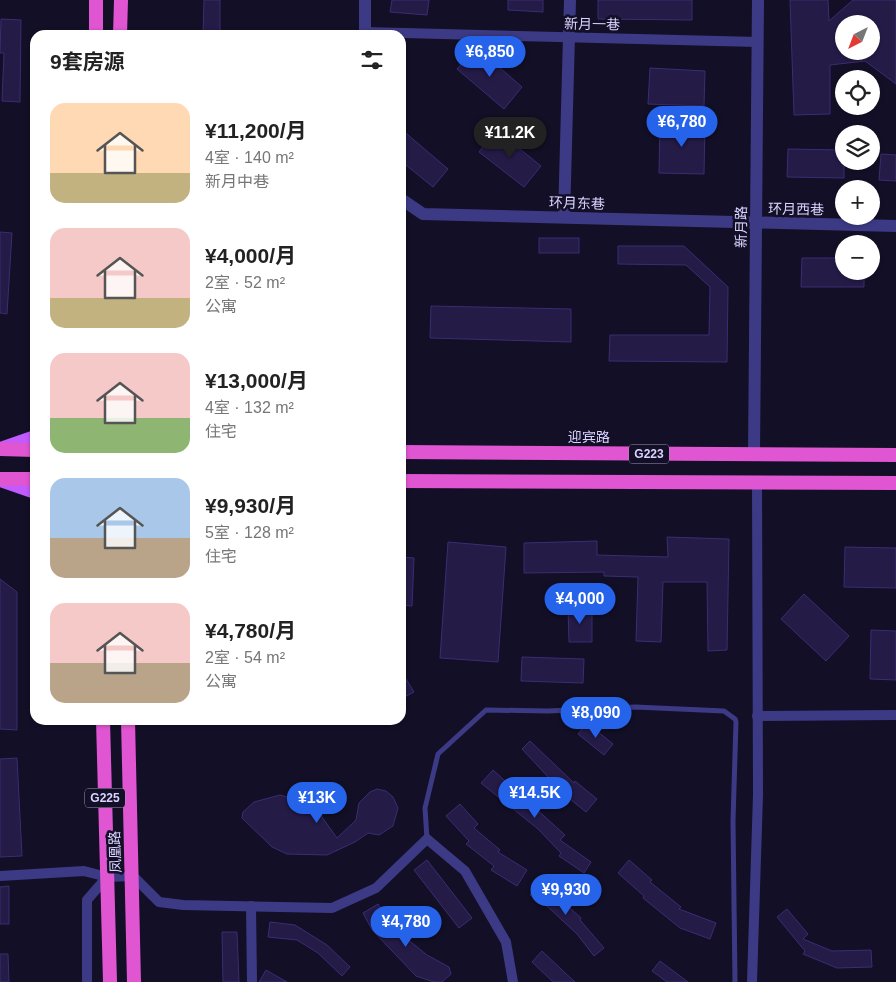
<!DOCTYPE html>
<html lang="zh">
<meta charset="utf-8">
<style>
body{margin:0;font-family:Helvetica,"Noto Sans SC",sans-serif;background:#f6f6f6;color:#222;height:100vh;display:flex;flex-direction:column;font-size:19px;white-space:nowrap}
*{box-sizing:border-box;margin:0}
p{font-size:16px;color:#767676}
.icon{flex:none;width:28px;height:28px;fill:none;stroke:currentColor;stroke-width:2;stroke-linecap:round;stroke-linejoin:round}
.map{position:relative;flex:1;overflow:hidden}
.panel{position:absolute;left:30px;top:30px;width:376px;height:695px;display:flex;flex-direction:column;background:#fff;border-radius:15px;box-shadow:0 1px 4px #0004}
.panel>*{flex:none}
.needle{width:32px;rotate:222deg}
.controls{position:absolute;left:835px;top:15px;display:grid;gap:10px}
.controls a{display:grid;place-items:center;width:45px;height:45px;border-radius:50%;background:#fff;box-shadow:0 1px 4px #0004;font-size:25px}
.price{position:absolute;translate:-50% -42px;padding:0 11px;border-radius:18px;background:#2563eb;color:#fff;font-size:16px;line-height:32px;filter:drop-shadow(0 1px 2px #0008)}
.price::after{content:'';position:absolute;left:50%;top:30px;width:15px;height:11px;margin-left:-8px;background:inherit;clip-path:polygon(0 0,100% 0,50% 100%)}
.price.current{background:#222;color:#fff}
ul{padding:0;list-style:none}
li{display:flex;align-items:center;gap:15px;height:125px;padding:0 20px}
li span{display:grid;place-items:center;flex:none;width:140px;height:100px;border-radius:15px;color:#555}
li>.icon{margin-inline-start:auto}
span .icon{width:60px;height:60px;fill:#fffc;stroke-width:1}
li b{font-size:21px}
h2{display:flex;justify-content:space-between;align-items:center;height:60px;padding:0 20px;font-size:21px}
.map>svg:first-child{display:block}
.building{fill:#241b47;stroke:#3b2d73;fill-rule:evenodd}
.lines{fill:none;stroke-linecap:round;stroke-linejoin:round}
.service{stroke:#3d3a85;stroke-width:5}
.minor{stroke:#3d3a85;stroke-width:10}
.tertiary{stroke:#3d3a85;stroke-width:12}
.primary{stroke:#c25bff;stroke-width:12}
.trunk{stroke:#e055d1;stroke-width:14}
.labels{text-anchor:middle;dominant-baseline:central;stroke-width:5;stroke-linejoin:round;paint-order:stroke}
.shield{fill:#130f26;stroke:#9e99be;stroke-width:1}
.shield-label{font-size:12px;font-weight:bold;fill:#d9d4ff}
.street-label{font-size:14px;fill:#d9d4ff;stroke:#130f26}
</style>
<div class="map">
<svg width="896" height="982" viewBox="0 0 896 982">
<rect width="100%" height="100%" fill="#130f26"/>
<g class="building">
<path d="M204,0H220V35H203Z"/>
<path d="M392,0H429L427,15L390,12Z"/>
<path d="M508,0H543V12L508,10Z"/>
<path d="M598,0H692V20L598,19Z"/>
<path d="M790,0H828L829,21L853,0H896V84L865,61L830,65V114L794,115ZM844,24H871V51H844Z"/>
<path d="M1,19L21,20L20,102L2,101L4,53H0Z"/>
<path d="M476,47L522,87L504,109L457,69Z"/>
<path d="M650,68L705,71L704,106L648,104Z"/>
<path d="M660,122L705,123L704,174L659,173Z"/>
<path d="M401,129L448,169L433,187L401,161Z"/>
<path d="M496,130L541,166L524,187L479,152Z"/>
<path d="M788,149L844,150V178L787,177Z"/>
<path d="M881,154L896,155V181L879,180Z"/>
<path d="M0,232L12,233L7,314L0,313Z"/>
<rect x="539" y="238" width="40" height="15"/>
<path d="M618,246H684L728,287L727,362L609,361L610,335H709L710,287L686,265L618,264Z"/>
<path d="M802,258H844V271H864V287H801Z"/>
<path d="M431,306L571,309V342L430,338Z"/>
<path d="M667,537L729,539L727,650L708,651L707,582H663L661,642L636,641L638,577L604,576V572L524,573V543L597,541V555L668,557Z"/>
<path d="M448,542L506,547L498,662L440,658Z"/>
<path d="M845,547L896,548V588L844,587Z"/>
<path d="M401,557L414,558L412,606L401,605Z"/>
<path d="M0,579L17,592V730L0,729Z"/>
<path d="M804,594L849,636L826,661L781,619Z"/>
<path d="M568,608H592V642H569Z"/>
<path d="M871,630L896,631V680L870,679Z"/>
<path d="M522,657L584,659L583,683L521,681Z"/>
<path d="M401,671L414,692L401,699Z"/>
<path d="M587,723L613,744L604,755L578,734Z"/>
<path d="M530,741L574,783L575,781L597,799L586,812L565,795L522,749Z"/>
<path d="M17,758L22,856L0,857V759Z"/>
<path d="M493,770L565,835L560,840L591,862L584,873L559,856L561,853L538,829L481,783Z"/>
<path d="M377,789L386,791L393,797L398,808L393,826L379,835L368,833L355,842L327,855L287,854L272,847L242,818L243,812L254,802L280,795L298,800L317,810L337,838L356,820L359,803L370,792Z"/>
<path d="M460,804L478,824L474,828L500,850L498,852L527,870L517,886L491,870L494,866L466,844L469,841L446,816Z"/>
<path d="M427,860L472,918L459,928L414,870Z"/>
<path d="M629,860L652,880L650,882L681,907L679,909L716,923L710,939L680,928L643,898L644,896L618,873Z"/>
<path d="M539,881L564,898L562,901L581,918L580,920L604,948L594,956L577,934L548,907L530,895Z"/>
<path d="M9,886V924H0V887Z"/>
<path d="M378,904L401,934L427,955L449,967L451,974L442,982H434L416,976L372,930L363,913Z"/>
<path d="M787,909L808,934L803,939L832,951L871,950L872,967L837,968L803,954L805,951L777,917Z"/>
<path d="M270,922L295,925L327,945L350,967L342,976L318,953L297,940L268,937Z"/>
<path d="M222,932H237L239,982H223Z"/>
<path d="M542,951L562,970L575,982H553L532,962Z"/>
<path d="M0,954H8L9,982H0Z"/>
<path d="M660,961L688,982H667L652,971Z"/>
<path d="M266,970L287,982H259Z"/>
</g>
<g class="lines">
<path class="service" d="M427,839L425,808L438,754L486,710L548,711L635,707L724,711L735,719L736,722L733,821L735,982"/>
<g class="minor">
<path d="M365,32L758,42"/>
<path d="M757,716L896,715"/>
<path d="M0,876L84,871L107,877L133,876L159,902L183,905L332,908L376,888L427,839L465,871L506,942L513,982"/>
<path d="M251,906L252,982"/>
<path d="M87,982V900L107,877"/>
<path d="M752,982L758,795L757,482"/>
</g>
<g class="tertiary">
<path d="M365,0V35"/>
<path d="M401,199L423,214L896,226"/>
<path d="M564,217L570,0"/>
<path d="M754,454L758,0"/>
</g>
<g class="primary">
<path d="M0,448L35,436"/>
<path d="M0,481L35,493"/>
</g>
<g class="trunk">
<path d="M96,0V35"/>
<path d="M120,35L121,0"/>
<path d="M0,449L35,450"/>
<path d="M401,452L896,455"/>
<path d="M0,479H35"/>
<path d="M401,481L896,483"/>
<path d="M103,720L110,982"/>
<path d="M128,720L134,982"/>
</g>
</g>
<g class="labels">
<g class="shield">
<rect x="629" y="444.5" width="40" height="19" rx="4"/>
<rect x="85" y="788.5" width="40" height="19" rx="4"/>
</g>
<g class="shield-label">
<text x="649" y="454">G223</text>
<text x="105" y="798">G225</text>
</g>
<g class="street-label">
<text transform="translate(592 24) rotate(1)">新月一巷</text>
<text transform="translate(577 203) rotate(2)">环月东巷</text>
<text transform="translate(796 209) rotate(1)">环月西巷</text>
<text transform="translate(741 227) rotate(-89)">新月路</text>
<text x="589" y="437">迎宾路</text>
<text transform="translate(115 852) rotate(-92)">凤凰路</text>
</g>
</g>
</svg>
<div class="controls">
<a><svg class="needle" viewBox="-14 -14 28 28"><path d="M0-13l5 13h-10z" fill="#e53935"/><path d="M0 13l5-13h-10z" fill="#767676"/></svg></a>
<a><svg class="icon" aria-label="locate" viewBox="0 0 24 24"><circle cx="12" cy="12" r="6"/><path d="M12 2v4M12 18v4M2 12h4M18 12h4"/></svg></a>
<a><svg class="icon" aria-label="layers" viewBox="0 0 24 24"><path d="M12 4l9 5-9 5-9-5zM3 14l9 5 9-5"/></svg></a>
<a>+</a>
<a>−</a>
</div>
<b class="price" style="left:490px;top:78px">¥6,850</b>
<b class="price" style="left:682px;top:148px">¥6,780</b>
<b class="price current" style="left:510px;top:159px">¥11.2K</b>
<b class="price" style="left:580px;top:625px">¥4,000</b>
<b class="price" style="left:596px;top:739px">¥8,090</b>
<b class="price" style="left:535px;top:819px">¥14.5K</b>
<b class="price" style="left:317px;top:824px">¥13K</b>
<b class="price" style="left:566px;top:916px">¥9,930</b>
<b class="price" style="left:406px;top:948px">¥4,780</b>
<section class="panel">
<h2>9套房源<svg class="icon" aria-label="filters" viewBox="0 0 24 24"><path d="M4 7h16M4 17h16"/><circle cx="9" cy="7" r="2"/><circle cx="15" cy="17" r="2"/></svg></h2>
<ul>
<li><span style="background:linear-gradient(#ffd9b3 70%,#c2b280 0)"><svg class="icon" aria-label="home" viewBox="0 0 24 24"><path d="M3 11l9-7 9 7M6 9v11h12V9"/></svg></span><div><b>¥11,200/月</b><p>4室 · 140 m²</p><p>新月中巷</p></div></li>
<li><span style="background:linear-gradient(#f6c9c9 70%,#c2b280 0)"><svg class="icon" aria-label="home" viewBox="0 0 24 24"><path d="M3 11l9-7 9 7M6 9v11h12V9"/></svg></span><div><b>¥4,000/月</b><p>2室 · 52 m²</p><p>公寓</p></div></li>
<li><span style="background:linear-gradient(#f6c9c9 65%,#8fb573 0)"><svg class="icon" aria-label="home" viewBox="0 0 24 24"><path d="M3 11l9-7 9 7M6 9v11h12V9"/></svg></span><div><b>¥13,000/月</b><p>4室 · 132 m²</p><p>住宅</p></div></li>
<li><span style="background:linear-gradient(#a9c7e8 60%,#b9a48a 0)"><svg class="icon" aria-label="home" viewBox="0 0 24 24"><path d="M3 11l9-7 9 7M6 9v11h12V9"/></svg></span><div><b>¥9,930/月</b><p>5室 · 128 m²</p><p>住宅</p></div></li>
<li><span style="background:linear-gradient(#f6c9c9 60%,#b9a48a 0)"><svg class="icon" aria-label="home" viewBox="0 0 24 24"><path d="M3 11l9-7 9 7M6 9v11h12V9"/></svg></span><div><b>¥4,780/月</b><p>2室 · 54 m²</p><p>公寓</p></div></li>
</ul>
</section>
</div>
